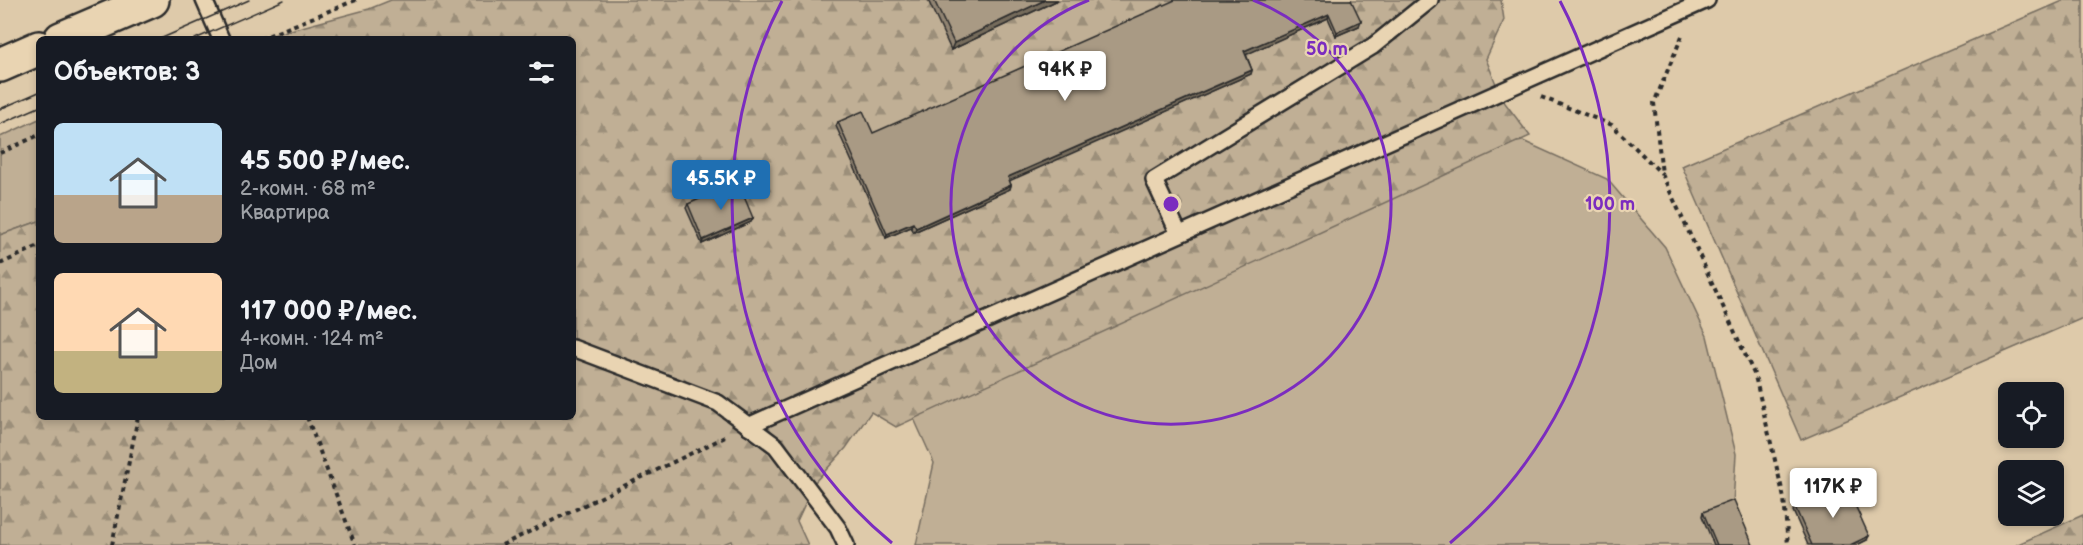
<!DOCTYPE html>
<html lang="ru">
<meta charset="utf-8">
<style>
body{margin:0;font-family:"Balsamiq Sans",sans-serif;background:#20242c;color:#f1f3f6;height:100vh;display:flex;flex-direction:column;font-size:22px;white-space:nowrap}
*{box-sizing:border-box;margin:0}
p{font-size:20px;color:#9ea1a6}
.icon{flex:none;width:33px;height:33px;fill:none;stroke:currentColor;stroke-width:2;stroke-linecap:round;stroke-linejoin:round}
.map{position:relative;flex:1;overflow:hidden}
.side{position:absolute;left:36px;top:36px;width:540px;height:384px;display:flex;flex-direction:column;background:#171b24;border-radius:9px;box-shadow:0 3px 9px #0003}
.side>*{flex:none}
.buttons{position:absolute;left:1998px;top:382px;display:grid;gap:12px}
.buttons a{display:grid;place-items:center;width:66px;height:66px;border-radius:9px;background:#171b24;box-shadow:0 3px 9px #0003;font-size:30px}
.price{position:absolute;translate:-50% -51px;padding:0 14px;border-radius:6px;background:#fff;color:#222;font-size:20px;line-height:39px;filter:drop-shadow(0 2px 3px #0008)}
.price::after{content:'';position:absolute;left:50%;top:36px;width:18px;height:14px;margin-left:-9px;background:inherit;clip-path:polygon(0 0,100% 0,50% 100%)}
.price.on{background:#1f6fb2;color:#fff}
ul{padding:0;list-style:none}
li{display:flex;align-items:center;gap:18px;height:150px;padding:0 18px}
li span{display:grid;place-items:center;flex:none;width:168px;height:120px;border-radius:9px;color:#555}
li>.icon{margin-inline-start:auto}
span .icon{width:72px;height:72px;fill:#fffc;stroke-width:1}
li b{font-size:26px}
h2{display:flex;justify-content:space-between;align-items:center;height:72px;padding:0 18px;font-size:26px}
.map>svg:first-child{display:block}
.grass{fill:#c0af95;stroke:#766d60;stroke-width:1.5}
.forest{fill:url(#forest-firs);stroke:#766d60;stroke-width:1.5}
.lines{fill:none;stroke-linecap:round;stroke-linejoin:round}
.service-casing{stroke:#2b2b2b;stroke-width:20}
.tertiary-casing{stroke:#2b2b2b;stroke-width:38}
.path{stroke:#2b2b2b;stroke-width:4;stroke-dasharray:4.5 4.5;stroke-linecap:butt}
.service{stroke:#e9d4b2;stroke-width:15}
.tertiary{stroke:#e9d4b2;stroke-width:33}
.tram{stroke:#2b2b2b;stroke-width:1.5}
.wall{fill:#918472;stroke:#2b2b2b;stroke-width:1.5}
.shaded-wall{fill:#766c5c;stroke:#2b2b2b;stroke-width:1.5}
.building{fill:#a99a84;stroke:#2b2b2b;stroke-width:1.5}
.ring{fill:none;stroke:#7b2cbf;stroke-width:3}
.centre{fill:#7b2cbf;stroke:#e9d4b2;stroke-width:3}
.ring-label{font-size:18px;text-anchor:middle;font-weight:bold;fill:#7b2cbf;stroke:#e9d4b2;stroke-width:4.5;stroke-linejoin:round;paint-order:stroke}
</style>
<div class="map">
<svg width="2083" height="545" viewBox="0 0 2083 545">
<defs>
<pattern id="forest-firs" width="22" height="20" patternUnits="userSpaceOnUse" patternTransform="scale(1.5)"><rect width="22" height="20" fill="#c0af95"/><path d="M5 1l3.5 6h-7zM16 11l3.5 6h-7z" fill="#9c8f7a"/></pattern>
</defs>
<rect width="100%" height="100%" fill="#decaaa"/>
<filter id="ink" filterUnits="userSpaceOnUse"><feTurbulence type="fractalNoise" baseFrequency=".0167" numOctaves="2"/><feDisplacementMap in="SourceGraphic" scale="12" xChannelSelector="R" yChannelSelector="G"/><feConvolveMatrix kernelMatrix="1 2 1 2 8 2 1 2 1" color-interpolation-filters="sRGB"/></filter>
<g filter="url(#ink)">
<g class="grass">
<path d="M39,119V221L0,235V137Z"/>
<path d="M1523,141L1607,179L1665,247L1707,336L1736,454L1733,504L1749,545H916L934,463L906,401L1478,149Z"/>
</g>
<g class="forest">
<path d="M391,0H1501L1504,20L1486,59L1502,99L1530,136L896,427L871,412L846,448L815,482L797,521L808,545H733L731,541L721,545H0V235L39,221V417H573V39H257L369,9Z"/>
<path d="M2065,0H2083V318L1801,440L1682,166Z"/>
<path d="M2083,515V545H2016Z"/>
</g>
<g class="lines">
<defs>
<g id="service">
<path d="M204,0L221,39"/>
<path d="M1179,234L1154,180L1373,46L1430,0"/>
<path d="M573,348L718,403L776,446L838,528L846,545"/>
<path d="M748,426L1707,0"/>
</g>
<g id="tertiary">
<path d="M61,39L152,0"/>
<path d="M0,65L39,48"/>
</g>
</defs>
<use href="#service" class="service-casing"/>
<use href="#tertiary" class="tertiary-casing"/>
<g class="path">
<path d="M1682,36L1654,103L1662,174L1755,376L1784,498L1788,545"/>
<path d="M260,39L356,0"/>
<path d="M1541,97L1612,125L1662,174"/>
<path d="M0,153L39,135"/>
<path d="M0,264L39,246"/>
<path d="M307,417L355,545"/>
<path d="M112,545L138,417"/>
<path d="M502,545L725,437"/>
</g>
<use href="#service" class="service"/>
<use href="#tertiary" class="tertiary"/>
<g class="tram">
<path d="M160,39L249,0"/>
<path d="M195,39L284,0"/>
<path d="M0,109L39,92"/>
<path d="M0,124L39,107"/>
</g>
</g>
<g class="wall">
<path d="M928,0H1058L951,50Z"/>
<path d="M1351,0L1359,26L1336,36L1328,18L1246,54L1252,70L1251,74L1009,180L1011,185L1010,189L914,232L911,227L886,238L836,126L838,122L873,133Z"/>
<path d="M688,204L753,218L751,222L702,244L686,208Z"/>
<path d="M1795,507L1867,540L1857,545H1808L1793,511Z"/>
<path d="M1703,512L1753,545H1714L1702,516Z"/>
</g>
<g class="shaded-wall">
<path d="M1045,0H1058L951,50L954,43Z"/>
<path d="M1329,14L1328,18L1243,56L1244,51Z"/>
<path d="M1361,21L1359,26L1336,36L1337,32Z"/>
<path d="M1252,70L1251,74L1007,182L1008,177Z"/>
<path d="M1011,185L1010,189L914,232L916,228Z"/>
<path d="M753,218L751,222L702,244L703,240Z"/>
<path d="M913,223L911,227L886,238L887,234Z"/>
<path d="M1869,536L1867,540L1857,545H1850Z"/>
</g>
<g class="building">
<path d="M934,0H1045L954,43Z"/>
<path d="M1175,0H1351L1361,21L1337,32L1329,14L1244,51L1252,70L1008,177L1011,185L916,228L913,223L887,234L838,122L863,111L873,133Z"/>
<path d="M738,182L753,218L703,240L688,204Z"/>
<path d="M1846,485L1869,536L1850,545H1812L1795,507Z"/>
<path d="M1734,500L1753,545H1717L1703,512Z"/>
</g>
</g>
<g class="ring">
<path d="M1253 0A220 220 0 1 1 1089 0"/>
<path d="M892 543A439 439 0 0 1 782 1M1560 1A439 439 0 0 1 1450 543"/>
</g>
<circle cx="1171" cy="204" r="9" class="centre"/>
<g class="ring-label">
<text x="1327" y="55">50 m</text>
<text x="1610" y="210">100 m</text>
</g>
</svg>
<div class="buttons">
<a><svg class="icon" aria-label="locate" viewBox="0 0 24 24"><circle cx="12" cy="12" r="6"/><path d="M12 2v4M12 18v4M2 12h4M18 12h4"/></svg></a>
<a><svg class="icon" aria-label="layers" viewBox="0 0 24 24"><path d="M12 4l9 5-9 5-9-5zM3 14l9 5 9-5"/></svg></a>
</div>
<b class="price" style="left:1065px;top:102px">94K ₽</b>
<b class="price on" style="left:721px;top:211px">45.5K ₽</b>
<b class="price" style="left:1833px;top:519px">117K ₽</b>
<section class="side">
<h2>Объектов: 3<svg class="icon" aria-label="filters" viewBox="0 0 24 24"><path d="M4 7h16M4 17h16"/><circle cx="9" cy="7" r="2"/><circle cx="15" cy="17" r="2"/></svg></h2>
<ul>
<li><span style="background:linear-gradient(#bfe0f5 60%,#b9a48a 0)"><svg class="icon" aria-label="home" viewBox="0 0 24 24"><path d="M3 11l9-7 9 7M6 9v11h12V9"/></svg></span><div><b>45 500 ₽/мес.</b><p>2-комн. · 68 m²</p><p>Квартира</p></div></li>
<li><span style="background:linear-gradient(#ffd9b3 65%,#c2b280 0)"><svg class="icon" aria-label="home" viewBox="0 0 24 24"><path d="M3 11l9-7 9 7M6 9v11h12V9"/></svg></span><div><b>117 000 ₽/мес.</b><p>4-комн. · 124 m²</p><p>Дом</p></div></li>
</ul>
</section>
</div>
